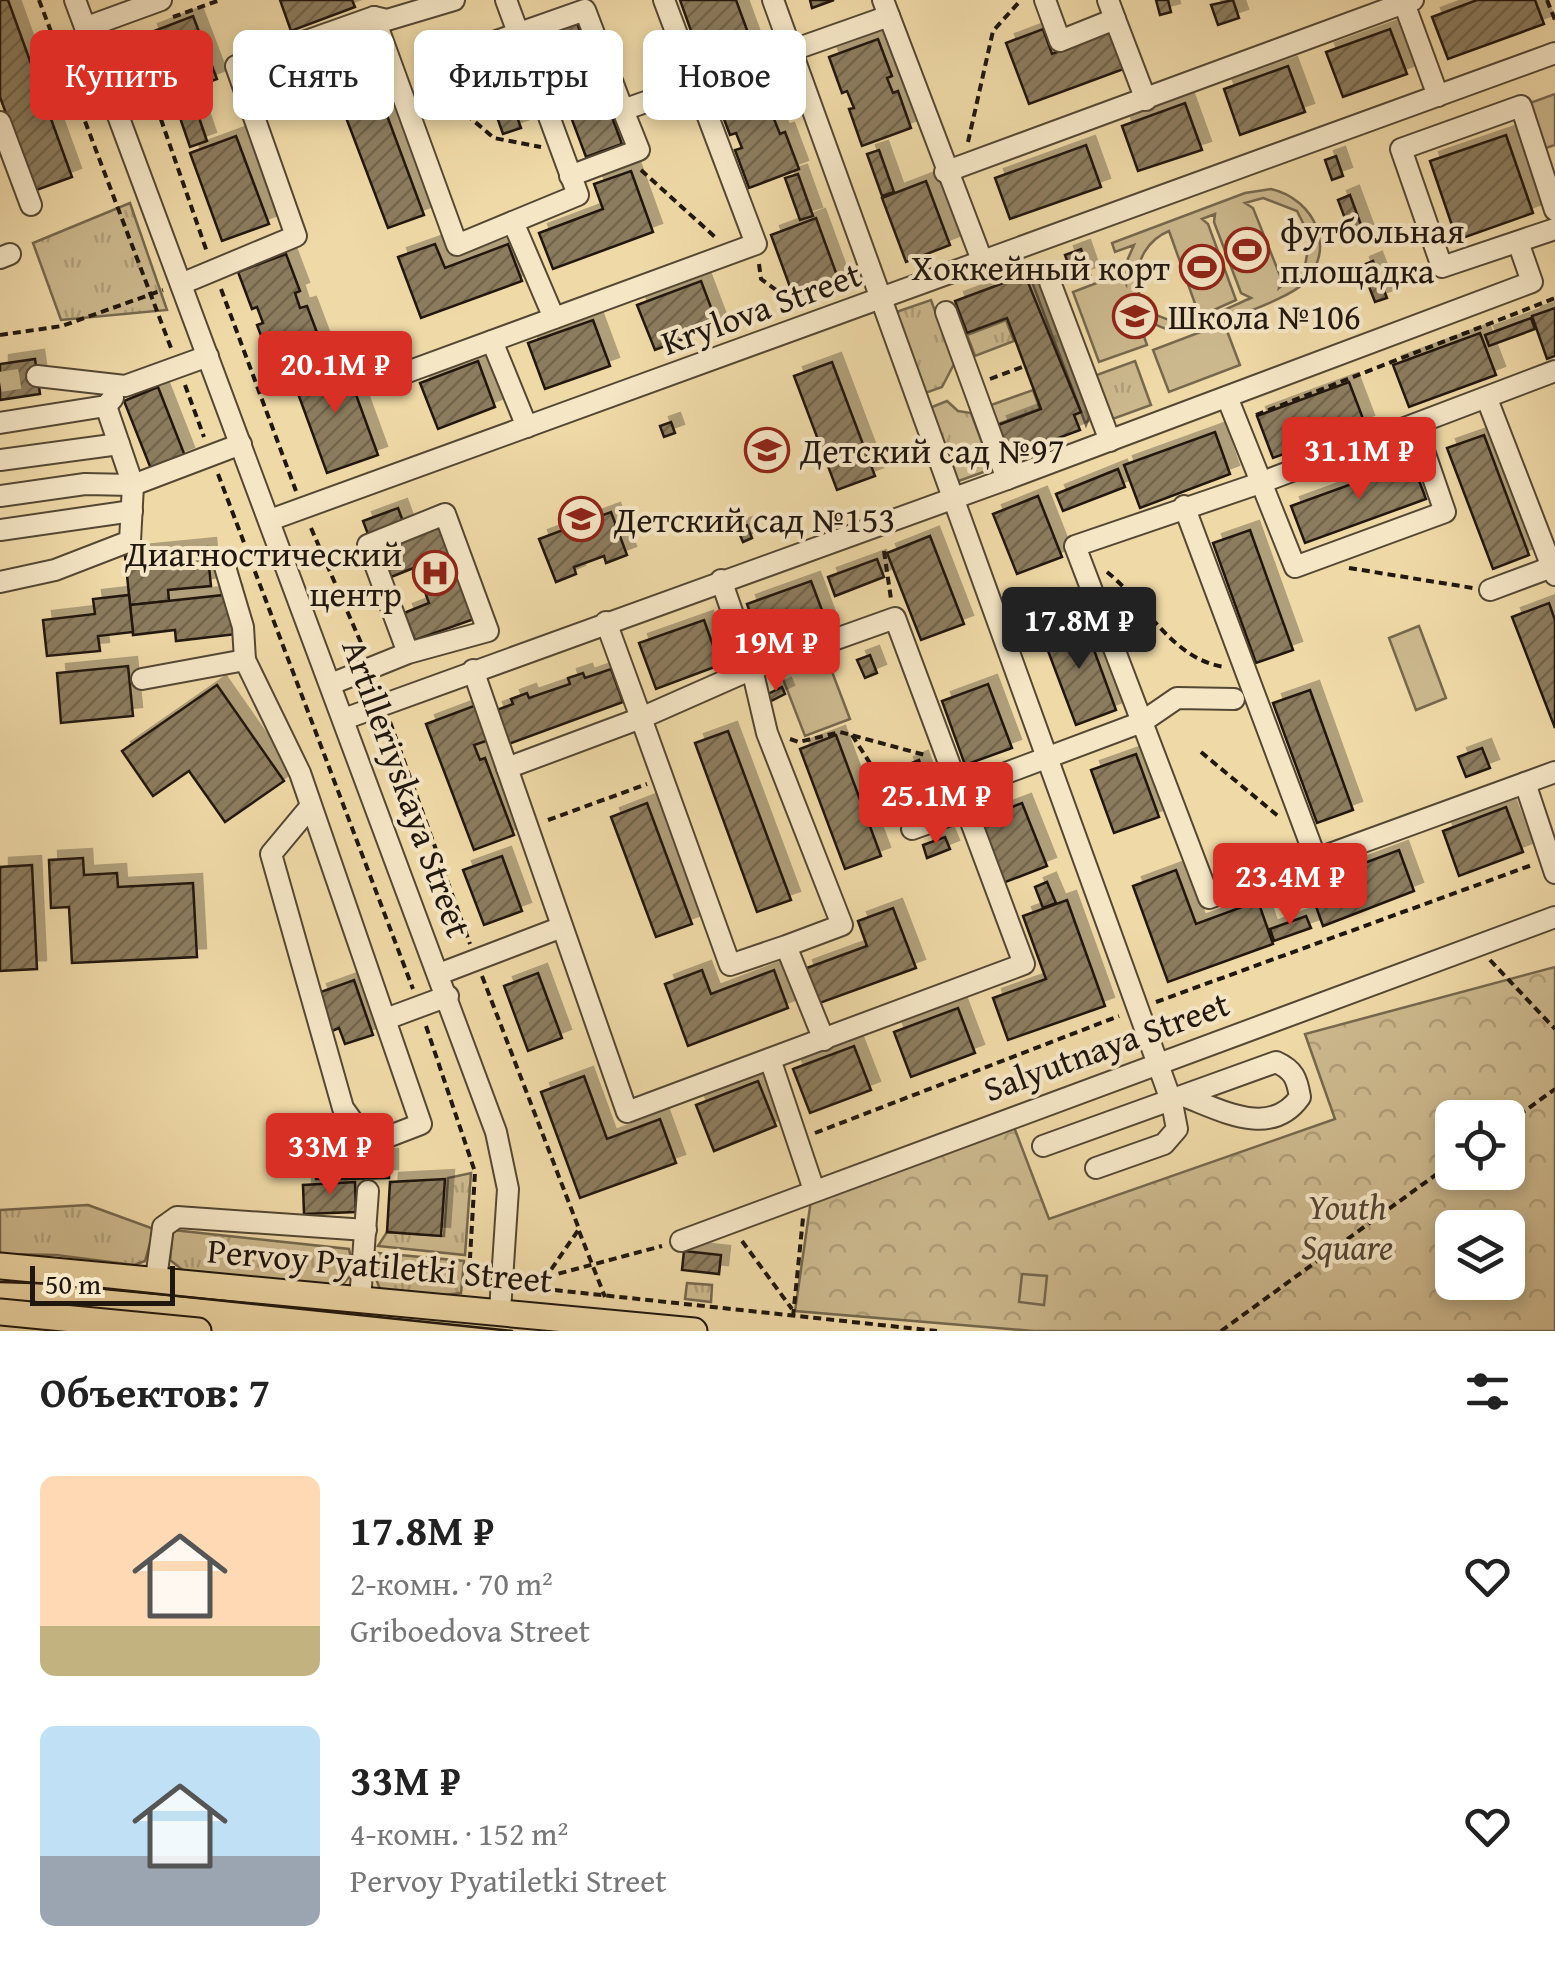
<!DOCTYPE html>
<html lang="ru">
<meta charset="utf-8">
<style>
body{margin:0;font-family:"Gentium Book Plus",serif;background:#f2f2f2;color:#222;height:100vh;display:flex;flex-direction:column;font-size:38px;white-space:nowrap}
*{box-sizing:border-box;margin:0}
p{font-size:32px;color:#767676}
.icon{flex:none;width:55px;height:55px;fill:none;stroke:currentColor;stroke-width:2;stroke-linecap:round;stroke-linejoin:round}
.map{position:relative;height:1331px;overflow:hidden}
.details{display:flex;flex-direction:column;background:#fff;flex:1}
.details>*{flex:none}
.hud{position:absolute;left:30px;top:30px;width:1000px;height:90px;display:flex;gap:20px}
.controls{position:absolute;left:1435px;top:1100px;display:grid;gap:20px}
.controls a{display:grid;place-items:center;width:90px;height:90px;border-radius:15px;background:#fff;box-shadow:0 5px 15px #0003;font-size:50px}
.scale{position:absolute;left:30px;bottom:25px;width:145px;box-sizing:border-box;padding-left:10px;border:5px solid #20170e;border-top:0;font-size:28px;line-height:35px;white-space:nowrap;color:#20170e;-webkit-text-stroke:8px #f5e6c6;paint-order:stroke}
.price{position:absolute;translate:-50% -85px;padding:0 22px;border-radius:10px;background:#d93025;color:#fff;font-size:32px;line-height:65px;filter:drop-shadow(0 2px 5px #0008)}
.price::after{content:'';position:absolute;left:50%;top:60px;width:30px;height:22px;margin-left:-15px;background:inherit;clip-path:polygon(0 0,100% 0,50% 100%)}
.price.selected{background:#222;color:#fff}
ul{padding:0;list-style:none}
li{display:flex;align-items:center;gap:30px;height:250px;padding:0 40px}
li span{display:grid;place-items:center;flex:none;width:280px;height:200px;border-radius:15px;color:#555}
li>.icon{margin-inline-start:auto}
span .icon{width:120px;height:120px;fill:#fffc;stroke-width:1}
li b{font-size:42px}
h2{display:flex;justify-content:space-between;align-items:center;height:120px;padding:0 40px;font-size:42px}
.chip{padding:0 35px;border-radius:15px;background:#fff;box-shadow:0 5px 15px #0003;font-size:35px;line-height:90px}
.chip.selected{background:#d93025;color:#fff}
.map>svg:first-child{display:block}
.grass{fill:url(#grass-tufts);stroke:#76684e;stroke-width:2.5}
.forest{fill:url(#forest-crowns);stroke:#76684e;stroke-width:2.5;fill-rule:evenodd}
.garden{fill:#ccb88d;stroke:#76684e;stroke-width:2.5;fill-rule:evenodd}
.building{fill:url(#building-hatch);stroke:#20170e;stroke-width:2.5;filter:url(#shadow)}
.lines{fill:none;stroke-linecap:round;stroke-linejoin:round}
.minor-tunnel{stroke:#c6b288;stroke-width:20;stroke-dasharray:20 10;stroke-linecap:butt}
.minor-casing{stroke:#544834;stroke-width:24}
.major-casing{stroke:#20170e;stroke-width:29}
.path{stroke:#20170e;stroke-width:4;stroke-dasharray:8 5;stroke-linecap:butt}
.minor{stroke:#f5e6c6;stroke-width:20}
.major{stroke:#efd9a7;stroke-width:25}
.tram{stroke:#20170e;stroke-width:2.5}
.labels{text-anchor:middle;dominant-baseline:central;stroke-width:8;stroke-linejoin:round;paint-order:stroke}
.poi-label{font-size:35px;fill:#20170e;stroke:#f5e6c6;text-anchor:start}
.street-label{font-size:35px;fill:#20170e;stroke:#f5e6c6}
.park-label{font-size:35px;font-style:italic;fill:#544734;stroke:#f5e6c6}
</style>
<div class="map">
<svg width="1555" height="1331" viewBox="0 0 1555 1331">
<defs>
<pattern id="grass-tufts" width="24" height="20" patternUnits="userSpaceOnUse" patternTransform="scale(2.5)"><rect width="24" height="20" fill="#ccb88d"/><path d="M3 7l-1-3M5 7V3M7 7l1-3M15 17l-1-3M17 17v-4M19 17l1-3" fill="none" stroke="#af9d78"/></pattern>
<pattern id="forest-crowns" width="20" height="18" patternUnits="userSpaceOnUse" patternTransform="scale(2.5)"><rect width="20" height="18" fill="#ccb88d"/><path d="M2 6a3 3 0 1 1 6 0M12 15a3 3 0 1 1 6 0" fill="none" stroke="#af9d78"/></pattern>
<pattern id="building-hatch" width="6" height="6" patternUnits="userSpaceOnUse" patternTransform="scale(2.5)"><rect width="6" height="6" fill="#8c7c5e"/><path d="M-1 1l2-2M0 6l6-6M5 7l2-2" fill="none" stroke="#72654c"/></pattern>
<filter id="shadow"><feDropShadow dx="9" dy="-9" stdDeviation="0" flood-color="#0004"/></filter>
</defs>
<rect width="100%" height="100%" fill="#efd9a7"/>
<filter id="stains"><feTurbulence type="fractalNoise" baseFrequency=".002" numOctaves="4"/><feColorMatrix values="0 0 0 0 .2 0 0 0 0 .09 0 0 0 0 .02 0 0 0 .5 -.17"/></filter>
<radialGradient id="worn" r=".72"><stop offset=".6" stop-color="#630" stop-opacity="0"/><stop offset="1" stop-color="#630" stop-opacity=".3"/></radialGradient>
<g class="grass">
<path d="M130,203L167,310L61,320L33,243Z"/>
<path d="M1029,274L1040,278L1091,412L1086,425Z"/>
<path d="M931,300L954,364L942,387L917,396L890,324L899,311Z"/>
<path d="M1006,320L1014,341L975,356L967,335Z"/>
<path d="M1135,361L1151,405L1110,420L1094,376Z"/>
<path d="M1033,390L1040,409L998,424L991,405Z"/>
<path d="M947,401L958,411L971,413L992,469L956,482L922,411Z"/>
<path d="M471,1173L465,1255L378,1246L387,1232L444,1236L448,1178Z"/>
<path d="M88,1205L154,1229L145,1261L134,1265L56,1255L0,1254V1210Z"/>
<path d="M173,1230L349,1249L354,1272L340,1287L184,1271L170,1260Z"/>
<path d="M378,1253L464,1261L461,1293L435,1296L380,1289L376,1279Z"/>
<path d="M687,1283L712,1285L711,1302L685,1299Z"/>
</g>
<path class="forest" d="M1555,967V1331H1034L795,1311L811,1200L1014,1127L1049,1219L1335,1119L1305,1034ZM1452,1118H1508V1172H1452ZM1452,1228H1508V1282H1452Z"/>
<g class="garden">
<path d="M1555,94V145L1546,148L1530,103Z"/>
<path d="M1271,189C1315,199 1338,250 1303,284C1285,301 1195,334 1171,330C1155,327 1143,317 1133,305L1147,345L1099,362L1073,292L1120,274L1126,284V263L1134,245L1115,252L1112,243L1245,193ZM1263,198L1297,211L1310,237L1305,266L1279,288L1281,278L1253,208L1245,203ZM1215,214L1214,222L1241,293L1251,298C1229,307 1200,324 1176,321C1123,315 1127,248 1169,231L1198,312L1205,314L1236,300L1208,224L1202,219Z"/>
<path d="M1224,323L1240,365L1169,392L1153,350Z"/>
<path d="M1419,626L1446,698L1416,710L1389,638Z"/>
<path d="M826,656L850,719L805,736L781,674Z"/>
<path d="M1022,1274L1047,1276L1044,1305L1019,1302Z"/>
</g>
<g class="building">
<path d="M0,0H8L72,177L34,191L0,97Z"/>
<path d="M280,0H352L355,7L291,31Z"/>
<path d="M680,0H736L751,41L701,59Z"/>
<path d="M810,0H834L812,8Z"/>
<path d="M1156,0H1168L1171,12L1160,15Z"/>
<path d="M1233,0L1239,18L1218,25L1211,5Z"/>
<path d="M1477,0H1535L1544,24L1448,59L1432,17Z"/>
<path d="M193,16L217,79L172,96L149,33Z"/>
<path d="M577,23L622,144L586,157L541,37Z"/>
<path d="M1043,29L1052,54L1116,30L1129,67L1029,104L1006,43Z"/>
<path d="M1390,29L1407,74L1343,97L1326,52Z"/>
<path d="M878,39L892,76L887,78L893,93L898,91L911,128L862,146L849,109L854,108L847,91L842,93L829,57Z"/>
<path d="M1288,66L1305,112L1240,135L1224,89Z"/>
<path d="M766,79L780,117L774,119L780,134L785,132L799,169L749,188L735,150L742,148L736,133L730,135L716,98Z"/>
<path d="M379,94L424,215L388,228L342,107Z"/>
<path d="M1185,103L1202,150L1138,171L1122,126Z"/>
<path d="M195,106L207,141L190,147L178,112Z"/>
<path d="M515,111L521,128L503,134L497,117Z"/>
<path d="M1506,135L1533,213L1457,240L1430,161Z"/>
<path d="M236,136L269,224L222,241L190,153Z"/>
<path d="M1086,145L1101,187L1010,219L995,178Z"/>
<path d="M879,150L894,192L882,196L867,154Z"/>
<path d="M1336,156L1343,176L1332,180L1325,160Z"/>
<path d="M631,171L653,232L553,269L539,233L603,209L594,184Z"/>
<path d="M798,174L813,216L800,220L785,178Z"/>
<path d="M926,181L950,245L906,262L882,198Z"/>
<path d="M1350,195L1364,233L1352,237L1338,200Z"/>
<path d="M816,218L839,281L794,298L771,235Z"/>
<path d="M435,244L445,268L508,244L522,281L421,318L398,257Z"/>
<path d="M1081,249L1090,275L1074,280L1065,255Z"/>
<path d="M286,254L300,291L295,293L300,308L307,306L321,343L271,362L257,325L263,323L257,307L252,309L238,272Z"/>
<path d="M1373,261L1387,298L1375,302L1361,266Z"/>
<path d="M1025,275L1081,412L1074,415L1080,430L1010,456L998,425L1041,409L1007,318L967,333L955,301Z"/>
<path d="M701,281L718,326L655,350L637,305Z"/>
<path d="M1555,308V356L1547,359L1532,316Z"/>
<path d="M1531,318L1535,329L1489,346L1485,335Z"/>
<path d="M593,320L610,366L545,389L528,343Z"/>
<path d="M1480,333L1496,375L1409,407L1393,365Z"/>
<path d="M35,359L40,394L0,400V364Z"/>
<path d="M343,359L378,455L327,473L292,377Z"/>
<path d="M478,361L495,407L438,429L420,383Z"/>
<path d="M832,362L875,476L837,490L794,376Z"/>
<path d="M1349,382L1365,424L1273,458L1257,416Z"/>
<path d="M158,387L185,456L151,469L124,401Z"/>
<path d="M671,422L675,433L664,437L660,426Z"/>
<path d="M1215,432L1230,474L1140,508L1124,465Z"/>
<path d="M1484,435L1529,555L1493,569L1447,448Z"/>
<path d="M1412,462L1426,499L1305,543L1291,506Z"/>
<path d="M1118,469L1125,487L1063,511L1056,494Z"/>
<path d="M1038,496L1062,557L1017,574L993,514Z"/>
<path d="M398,508L404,524L369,537L363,521Z"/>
<path d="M611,512L627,555L606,563L604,556L574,567L576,574L556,582L539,539Z"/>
<path d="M747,525L752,538L743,542L737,528Z"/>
<path d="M439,527L474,619L415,640L404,613L429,603L416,567L391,577L380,549Z"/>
<path d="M1250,530L1293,650L1256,663L1213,543Z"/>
<path d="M930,536L964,624L921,640L887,553Z"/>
<path d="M207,547L211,586L168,590L169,601L130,605L125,555Z"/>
<path d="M877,559L884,577L835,596L828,577Z"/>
<path d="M811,581L828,626L764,650L747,604Z"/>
<path d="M233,594L237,634L176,641L175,630L133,635L130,605Z"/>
<path d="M129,595L133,632L98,636L100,651L47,656L43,620L95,614L93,599Z"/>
<path d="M1549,603L1555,620V728L1512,617Z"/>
<path d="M704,620L720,665L656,689L639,643Z"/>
<path d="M1083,620L1116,710L1076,725L1042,635Z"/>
<path d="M870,655L877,673L865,678L857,660Z"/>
<path d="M128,666L133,716L61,723L57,673Z"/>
<path d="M611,669L623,702L506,745L494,711L513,704L511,699L527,693L529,698L570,684L568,678L583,673L585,678Z"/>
<path d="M988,684L1012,748L965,765L942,701Z"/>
<path d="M217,685L284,781L225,822L189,771L153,796L122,751Z"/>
<path d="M782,687L785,694L771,701L768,694Z"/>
<path d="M1310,690L1353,810L1317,823L1273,703Z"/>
<path d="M479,704L492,739L474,745L480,760L485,758L514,835L474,850L426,724Z"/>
<path d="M728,731L791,900L757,912L695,743Z"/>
<path d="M836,735L881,856L845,869L800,749Z"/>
<path d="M1482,748L1490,768L1466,777L1458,757Z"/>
<path d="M1136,754L1159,817L1114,833L1091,770Z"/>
<path d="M919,760L925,777L911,783L905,766Z"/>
<path d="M647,803L692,924L656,937L611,817Z"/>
<path d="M1022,803L1047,866L1003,883L978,820Z"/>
<path d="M1506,807L1523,852L1459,876L1443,831Z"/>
<path d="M945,837L950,849L927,858L923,845Z"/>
<path d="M1399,850L1414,891L1323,926L1308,884Z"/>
<path d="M502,856L522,911L484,925L463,870Z"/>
<path d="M83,858L84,875L117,873L118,887L193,883L197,957L72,963L69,907L51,908L49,860Z"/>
<path d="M32,865L37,969L0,971V867Z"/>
<path d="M1176,870L1196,924L1258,901L1273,944L1168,982L1133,886Z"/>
<path d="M1047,882L1056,903L1043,908L1035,887Z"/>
<path d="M1067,900L1105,1006L1008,1040L993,998L1046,979L1023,916Z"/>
<path d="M893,908L916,968L817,1004L804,969L867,946L858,921Z"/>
<path d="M1306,916L1311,928L1274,941L1270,929Z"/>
<path d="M702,970L711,994L774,970L788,1008L688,1046L665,984Z"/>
<path d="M538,973L562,1038L528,1051L504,986Z"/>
<path d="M354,980L373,1035L345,1044L339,1028L332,1031L318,993Z"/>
<path d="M958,1008L975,1053L911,1077L894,1032Z"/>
<path d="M854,1046L871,1090L810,1113L793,1069Z"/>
<path d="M584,1076L607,1139L660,1119L676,1163L580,1198L541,1092Z"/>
<path d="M758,1081L776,1126L714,1151L696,1105Z"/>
<path d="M345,1127L346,1179H316L315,1128Z"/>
<path d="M389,1158V1178L346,1179L345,1159Z"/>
<path d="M445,1179L441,1236L387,1232L390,1182Z"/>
<path d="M355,1182L356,1212L304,1214L303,1185Z"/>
<path d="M684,1251L721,1255L719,1274L682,1270Z"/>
</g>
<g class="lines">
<path class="minor-tunnel" d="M0,382L37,376"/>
<defs>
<g id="minor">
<path d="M75,0L496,1132L508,1189L500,1311"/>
<path d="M773,0L1172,1103L1177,1129L1164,1144L1096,1168"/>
<path d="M883,0L983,263"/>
<path d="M1045,0L1060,41L1115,19L1146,100"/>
<path d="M1108,0L1115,19"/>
<path d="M1413,0L1404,3L1438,96"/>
<path d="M374,17L457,245L578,195L506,0"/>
<path d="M87,27L161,0"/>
<path d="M471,50L585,10L623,110"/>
<path d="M0,122L31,205"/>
<path d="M945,172L1404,3"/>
<path d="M570,176L639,150L623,110L889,16"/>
<path d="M1555,210L1521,106L1401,149L1442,267L1555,229"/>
<path d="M513,222L554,318"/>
<path d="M0,258L10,254"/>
<path d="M1050,282L1110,441"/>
<path d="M181,284L296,236L236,66L374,17L387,20L454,0"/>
<path d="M946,312L1007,479"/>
<path d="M492,341L527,427"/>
<path d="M37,376L125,386L208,356"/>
<path d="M391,378L756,244L664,0"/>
<path d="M1227,397L1295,567L1445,512L1415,425"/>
<path d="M1487,399L1555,575"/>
<path d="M0,423L106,406L113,398"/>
<path d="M0,460L119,444"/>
<path d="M0,496L85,484L133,485L241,444"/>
<path d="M1184,506L1316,859"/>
<path d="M270,520L1555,53"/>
<path d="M0,530L132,511"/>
<path d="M223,560L243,627L245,660"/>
<path d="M0,582L55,570L130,541L133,485L106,406"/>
<path d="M1490,590L1552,567"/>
<path d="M606,622L641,718L507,768L627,1112L1024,964L895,618L752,669L721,580"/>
<path d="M473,670L507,768"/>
<path d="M142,679L245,660L300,773L421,1124L369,1144L343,1108L271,854L311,806"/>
<path d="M331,684L408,653L488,631L445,514L368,545L408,653"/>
<path d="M1234,699L1177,698L1142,722L1075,546L1260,483L1555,371"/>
<path d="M344,719L1007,479L1532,282L1518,242"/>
<path d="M1525,783L1555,873"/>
<path d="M958,791L1142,722L1209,898L1555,772"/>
<path d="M912,829L965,810"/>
<path d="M786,946L842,925L767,733L752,669L641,718L730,965L786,946L824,1040"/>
<path d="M439,974L562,927"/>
<path d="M386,1019L448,996"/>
<path d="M770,1059L814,1190"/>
<path d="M1043,1146L1276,1062C1294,1070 1297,1079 1300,1097C1271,1138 1223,1111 1186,1097"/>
<path d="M681,1241L1555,917"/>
<path d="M156,1279L163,1227L177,1217L366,1230"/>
<path d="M360,1300L368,1191"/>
</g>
<g id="major">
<path d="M0,1266L694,1331"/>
<path d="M0,1312L198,1331"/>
</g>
</defs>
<use href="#minor" class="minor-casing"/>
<use href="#major" class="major-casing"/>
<g class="path">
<path d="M39,0L171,348"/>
<path d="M1547,0L1555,20"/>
<path d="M173,17L220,0"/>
<path d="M131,33L207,252"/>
<path d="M416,72L494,138L541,147"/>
<path d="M968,142L993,31L1021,0"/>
<path d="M641,170L715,237"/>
<path d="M759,264L761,279L798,306"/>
<path d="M221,289L296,491"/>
<path d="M0,335L62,326L163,290"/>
<path d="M990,379L1025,366"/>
<path d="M185,385L204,437"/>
<path d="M1256,415L1555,298"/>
<path d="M218,474L413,989"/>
<path d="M311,528L365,652"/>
<path d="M884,551L891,599"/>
<path d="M1349,568L1473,588"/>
<path d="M1107,572C1146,603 1172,660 1225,667"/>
<path d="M390,722L470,944"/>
<path d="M852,735L903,815"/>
<path d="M790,739L799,742L840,732L925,755"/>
<path d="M1201,752L1278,816"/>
<path d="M548,820L647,784"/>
<path d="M1490,960L1555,1029"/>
<path d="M482,976L579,1229L546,1277L545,1289L937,1331"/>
<path d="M1156,1002L1532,865"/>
<path d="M426,1026L475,1172L470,1258"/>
<path d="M1508,1123L1555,1089"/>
<path d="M815,1133L1119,1016"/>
<path d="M579,1231L605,1297"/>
<path d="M742,1241L792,1309"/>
<path d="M546,1277L662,1246"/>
<path d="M793,1317L803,1218"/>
<path d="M1221,1331L1452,1163"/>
</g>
<use href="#minor" class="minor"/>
<use href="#major" class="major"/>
<path class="tram" d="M0,1282L64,1284L512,1331"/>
</g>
<defs>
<symbol id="stadium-ring" viewBox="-11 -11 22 22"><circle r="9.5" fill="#f5e6c6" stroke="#8f2418" stroke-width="1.5"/><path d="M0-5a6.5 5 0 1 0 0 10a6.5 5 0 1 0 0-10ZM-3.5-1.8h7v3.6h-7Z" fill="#8f2418"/></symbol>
<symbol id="school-ring" viewBox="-11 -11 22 22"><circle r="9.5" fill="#f5e6c6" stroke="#8f2418" stroke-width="1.5"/><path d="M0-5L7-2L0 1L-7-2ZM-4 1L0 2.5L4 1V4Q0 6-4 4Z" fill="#8f2418"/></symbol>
<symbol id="hospital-ring" viewBox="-11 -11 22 22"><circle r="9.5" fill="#f5e6c6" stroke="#8f2418" stroke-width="1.5"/><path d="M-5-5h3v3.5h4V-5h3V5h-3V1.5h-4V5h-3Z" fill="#8f2418"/></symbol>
</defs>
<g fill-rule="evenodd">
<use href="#stadium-ring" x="1222" y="225" width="50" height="50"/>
<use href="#stadium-ring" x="1177" y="242" width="50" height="50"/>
<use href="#school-ring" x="1110" y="291" width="50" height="50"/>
<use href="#school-ring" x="742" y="425" width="50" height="50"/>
<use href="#school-ring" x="556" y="494" width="50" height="50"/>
<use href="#hospital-ring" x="410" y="548" width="50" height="50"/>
</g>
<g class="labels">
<g class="poi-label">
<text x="1280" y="230">футбольная<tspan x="1280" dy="40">площадка</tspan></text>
<text x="1170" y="267" text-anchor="end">Хоккейный корт</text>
<text x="1168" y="316">Школа №106</text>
<text x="800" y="450">Детский сад №97</text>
<text x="614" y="519">Детский сад №153</text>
<text x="402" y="553" text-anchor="end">Диагностический<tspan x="402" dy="40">центр</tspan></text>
</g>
<g class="street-label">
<text transform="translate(761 308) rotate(-20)">Krylova Street</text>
<text transform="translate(407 788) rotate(70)">Artilleriyskaya Street</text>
<text transform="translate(1106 1046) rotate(-20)">Salyutnaya Street</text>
<text transform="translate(380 1265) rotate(5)">Pervoy Pyatiletki Street</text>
</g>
<g class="park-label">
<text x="1347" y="1206">Youth<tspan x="1347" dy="40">Square</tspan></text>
</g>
</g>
<rect width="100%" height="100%" filter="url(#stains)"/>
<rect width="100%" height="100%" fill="url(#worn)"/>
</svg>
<div class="controls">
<a><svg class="icon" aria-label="locate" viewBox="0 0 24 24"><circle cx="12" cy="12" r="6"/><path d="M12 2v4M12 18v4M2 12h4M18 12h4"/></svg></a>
<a><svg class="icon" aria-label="layers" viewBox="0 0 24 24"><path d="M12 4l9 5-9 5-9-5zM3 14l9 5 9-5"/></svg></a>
</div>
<div class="scale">50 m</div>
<b class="price" style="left:335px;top:416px">20.1M ₽</b>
<b class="price" style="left:1359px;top:502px">31.1M ₽</b>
<b class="price selected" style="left:1079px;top:672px">17.8M ₽</b>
<b class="price" style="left:776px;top:694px">19M ₽</b>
<b class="price" style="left:936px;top:847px">25.1M ₽</b>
<b class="price" style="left:1290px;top:928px">23.4M ₽</b>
<b class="price" style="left:330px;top:1198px">33M ₽</b>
<div class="hud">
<a class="chip selected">Купить</a>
<a class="chip">Снять</a>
<a class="chip">Фильтры</a>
<a class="chip">Новое</a>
</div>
</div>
<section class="details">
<h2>Объектов: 7<svg class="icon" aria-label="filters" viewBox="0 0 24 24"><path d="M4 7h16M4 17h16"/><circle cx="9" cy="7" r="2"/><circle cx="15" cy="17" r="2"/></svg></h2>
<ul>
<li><span style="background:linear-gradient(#ffd9b3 75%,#c2b280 0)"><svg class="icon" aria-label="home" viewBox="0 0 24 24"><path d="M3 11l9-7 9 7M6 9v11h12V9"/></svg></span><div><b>17.8M ₽</b><p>2-комн. · 70 m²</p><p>Griboedova Street</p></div><svg class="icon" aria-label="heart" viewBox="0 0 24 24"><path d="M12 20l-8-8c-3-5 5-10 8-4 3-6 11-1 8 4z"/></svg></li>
<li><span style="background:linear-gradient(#bfe0f5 65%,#9aa5b1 0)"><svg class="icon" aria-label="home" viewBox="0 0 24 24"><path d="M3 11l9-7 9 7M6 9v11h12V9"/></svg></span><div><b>33M ₽</b><p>4-комн. · 152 m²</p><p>Pervoy Pyatiletki Street</p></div><svg class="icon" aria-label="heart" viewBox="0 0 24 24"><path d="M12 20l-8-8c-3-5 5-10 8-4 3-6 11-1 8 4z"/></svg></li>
</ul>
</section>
